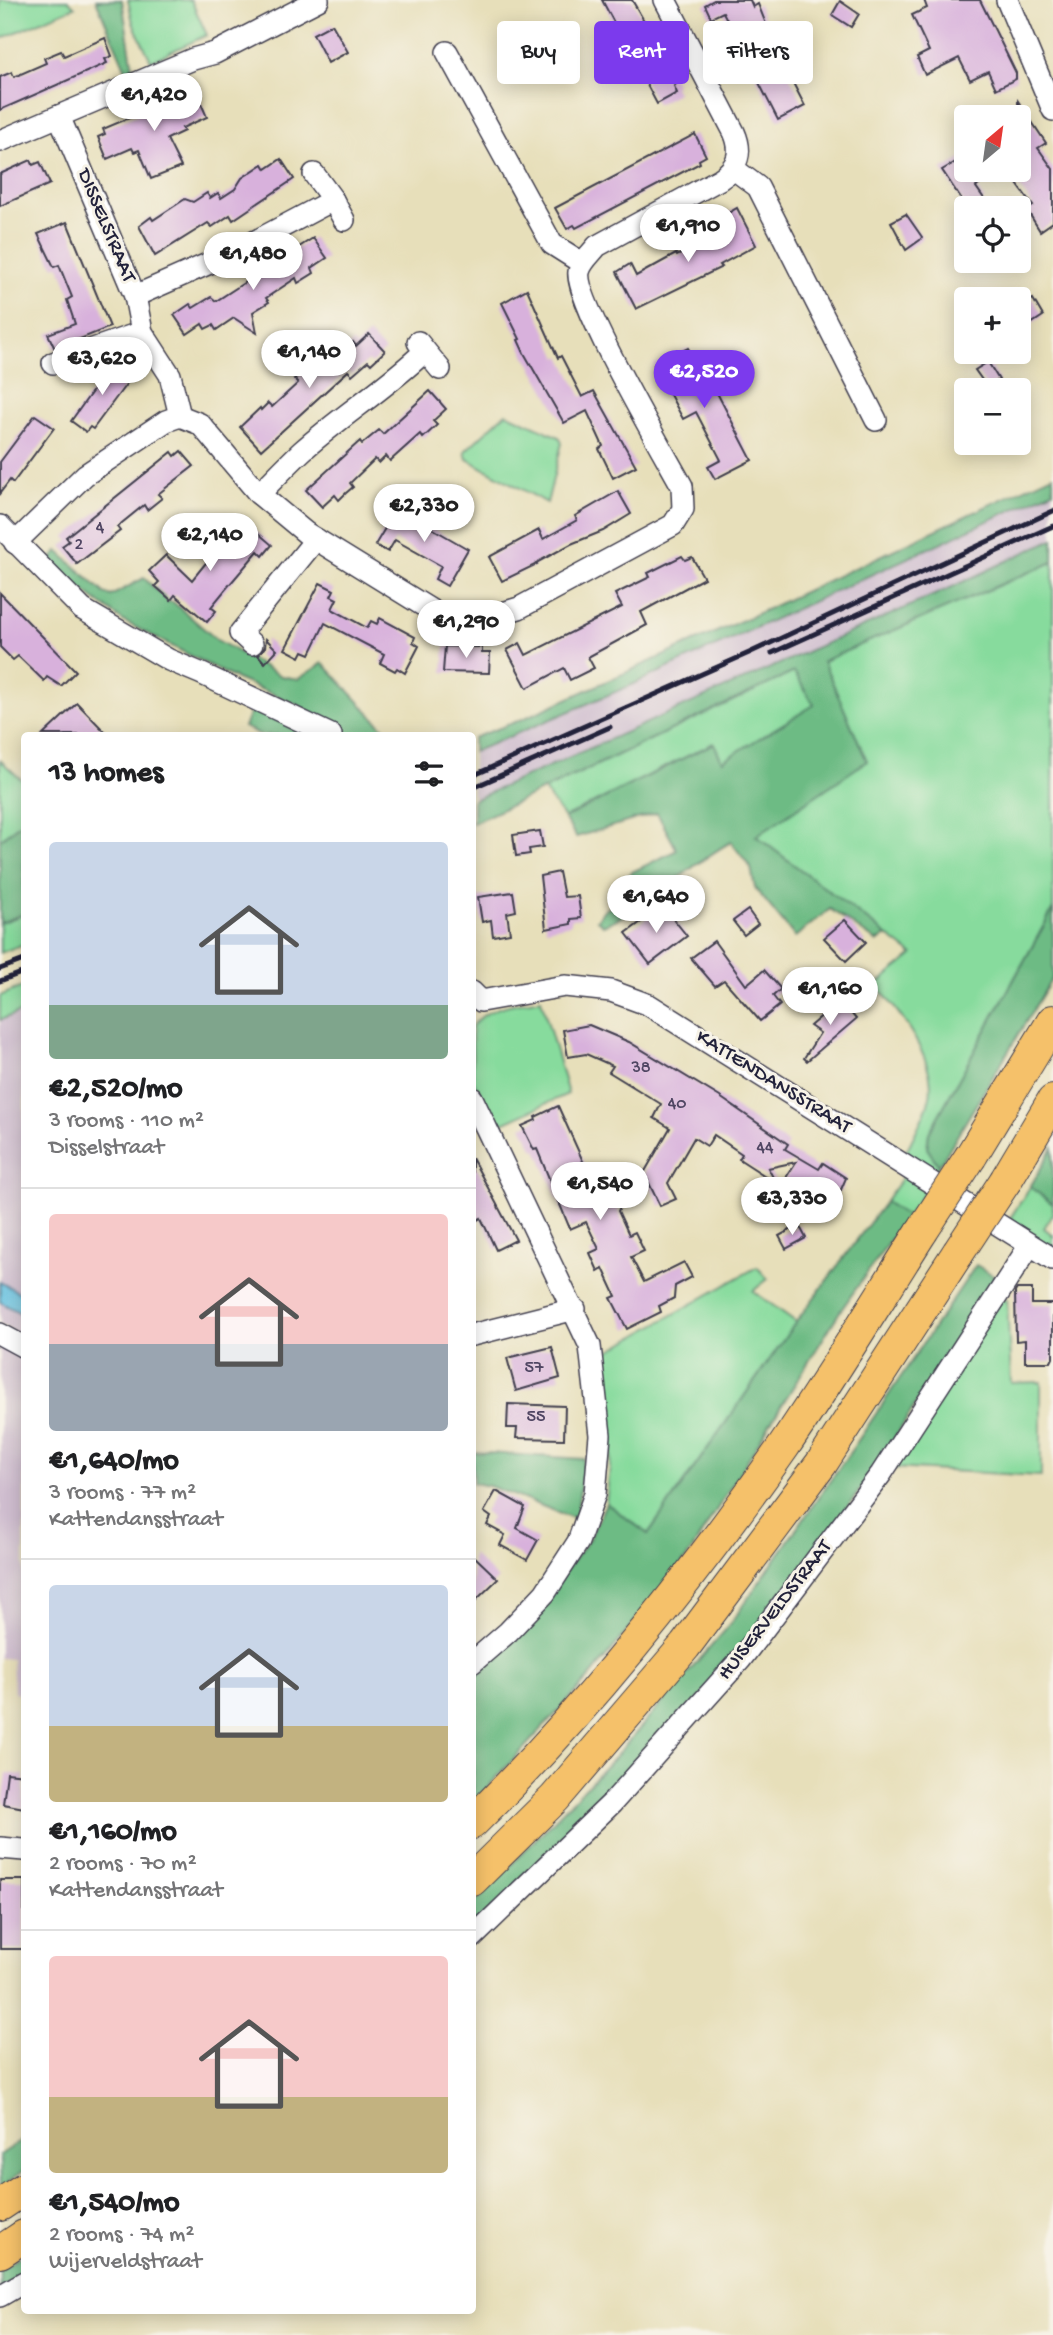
<!DOCTYPE html>
<meta charset="utf-8">
<style>
body{margin:0;font-family:"Gochi Hand",sans-serif;background:#f2f2f2;color:#202124;height:100vh;display:flex;flex-direction:column;font-size:26px;white-space:nowrap}
*{box-sizing:border-box;margin:0}
p{font-size:23px;color:#757577}
.icon{flex:none;width:38px;height:38px;fill:none;stroke:currentColor;stroke-width:2;stroke-linecap:round;stroke-linejoin:round}
.map{position:relative;flex:1;overflow:hidden}
.drawer{position:absolute;left:21px;top:732px;width:455px;height:1582px;display:flex;flex-direction:column;background:#fff;border-radius:7px;box-shadow:0 4px 18px #0003}
.drawer>*{flex:none}
.banner{position:absolute;left:497px;top:21px;width:450px;height:63px;display:flex;gap:14px}
.needle{width:46px;rotate:29deg}
.fabs{position:absolute;left:954px;top:105px;display:grid;gap:14px}
.fabs a{display:grid;place-items:center;width:77px;height:77px;border-radius:7px;background:#fff;box-shadow:0 4px 18px #0003;font-size:35px}
.price{position:absolute;translate:-50% -60px;padding:0 16px;border-radius:24px;background:#fff;color:#222;font-size:23px;line-height:46px;filter:drop-shadow(0 2px 4px #0008)}
.price::after{content:'';position:absolute;left:50%;top:42px;width:21px;height:16px;margin-left:-10px;background:inherit;clip-path:polygon(0 0,100% 0,50% 100%)}
.price.selected{background:#7c3aed;color:#fff}
ul{padding:0;list-style:none}
li{display:grid;align-content:center;gap:14px;height:371px;padding:0 28px}
li+li{border-top:2px solid #e0e0e0}
li span{display:grid;place-items:center;height:217px;border-radius:7px;color:#555}
li>.icon{margin-inline-start:auto}
span .icon{width:126px;height:126px;fill:#fffc;stroke-width:1}
li b{font-size:30px}
h2{display:flex;justify-content:space-between;align-items:center;height:84px;padding:0 28px;font-size:30px}
.tag{padding:0 24px;border-radius:7px;background:#fff;box-shadow:0 4px 18px #0003;font-size:24px;line-height:63px}
.tag.selected{background:#7c3aed;color:#fff}
.map>svg:first-child{display:block}
.industrial{fill:#cfbdcf}
.green{fill:#87db9d;stroke:#547e6c;stroke-width:2}
.forest{fill:#6dbb84;stroke:#486e60;stroke-width:2}
.water{fill:#63c1e1;stroke:#42728e;stroke-width:2}
.building{fill:#d8b1dc}
.lines{fill:none;stroke-linecap:round;stroke-linejoin:round}
.minor-casing{stroke:#403e4e;stroke-width:24}
.highway-casing{stroke:#403e4e;stroke-width:34}
.minor{stroke:#fff;stroke-width:21}
.highway{stroke:#f5c16b;stroke-width:32}
.rail{stroke:#22223b;stroke-width:5}
.highway-bridge-casing{stroke:#403e4e;stroke-width:34;stroke-linecap:butt}
.highway-bridge{stroke:#f5c16b;stroke-width:32}
.labels{text-anchor:middle;dominant-baseline:central;stroke-width:6;stroke-linejoin:round;paint-order:stroke}
.number-label{font-size:18px;fill:#504663}
.street-label{font-size:21px;fill:#22223b;stroke:#f7f3e8}
</style>
<div class="map">
<svg width="1053" height="2335" viewBox="0 0 1053 2335">
<rect width="100%" height="100%" fill="#f7f3e8"/>
<filter id="ink" filterUnits="userSpaceOnUse"><feTurbulence type="fractalNoise" baseFrequency=".0143" numOctaves="2"/><feDisplacementMap in="SourceGraphic" scale="14" xChannelSelector="R" yChannelSelector="G"/><feConvolveMatrix kernelMatrix="1 2 1 2 8 2 1 2 1" color-interpolation-filters="sRGB"/></filter>
<filter id="wash" filterUnits="userSpaceOnUse"><feTurbulence type="fractalNoise" baseFrequency=".00686" numOctaves="4" result="noise"/><feDisplacementMap in="SourceGraphic" scale="28" xChannelSelector="R" yChannelSelector="G"/><feGaussianBlur stdDeviation="1.57" result="paint"/><feColorMatrix in="noise" values="0 0 0 0 0 0 0 0 0 0 0 0 0 0 0 0 0 1.4 0 .05"/><feComposite in="paint" operator="in"/></filter>
<g filter="url(#wash)">
<rect width="100%" height="100%" fill="#e7dfba"/>
<g class="industrial">
<path d="M1053,491V539L948,589L473,800V752L627,687Z"/>
<path d="M24,1011V1337L0,1324V1020Z"/>
<path d="M0,1345L24,1359V1693H14L12,1659L0,1658Z"/>
</g>
<g class="green">
<path d="M0,0H68L75,7L0,39Z"/>
<path d="M128,0H191L207,35L151,61L133,23Z"/>
<path d="M506,413L559,437L562,443L547,503L467,459L465,451Z"/>
<path d="M1053,562V909L929,1133L927,1148L939,1166L932,1173L913,1162L906,1152C913,1136 927,1113 930,1096C937,1061 898,1010 876,985L913,955L755,836L867,761L822,661Z"/>
<path d="M794,672L815,705L722,761L713,743L564,818L544,790Z"/>
<path d="M0,760L24,782V820L0,840Z"/>
<path d="M24,914V944L0,953V923Z"/>
<path d="M24,986V1011L0,1020V996Z"/>
<path d="M541,999L568,1094L496,1126L473,1080L472,1026C489,1005 516,1004 541,999Z"/>
<path d="M903,1176L926,1190L907,1216L885,1202Z"/>
<path d="M1030,1187L1053,1204V1214L1044,1228L1053,1235V1250L1007,1223Z"/>
<path d="M757,1267L768,1279L753,1291L796,1322L648,1534L606,1503L612,1448L610,1401L602,1355Z"/>
<path d="M995,1297L1007,1299L1011,1383L1041,1382V1476L892,1468Z"/>
</g>
<g class="forest">
<path d="M96,0H122L133,68L126,70Z"/>
<path d="M1053,475V491L627,687L473,752V738L518,721L763,611Z"/>
<path d="M1053,539V562L823,661L867,761L756,836L887,935L877,942L830,909L795,937L755,888L751,868L731,842C685,867 653,906 603,925L597,920L603,911L613,905L620,886L632,872L677,850L657,813L576,837L564,818L714,743L722,761L814,705L794,672L473,823V800L948,589Z"/>
<path d="M58,551L104,593L111,596L144,578L169,602H173L217,640L281,676L298,679L323,663L390,735H347L296,704L232,677L123,621L63,575L50,561Z"/>
<path d="M252,708L308,735H261L244,727Z"/>
<path d="M24,820V914L0,923V840Z"/>
<path d="M1053,909V977L939,1166L927,1148L929,1133Z"/>
<path d="M1053,1147V1204L1030,1187Z"/>
<path d="M885,1202L907,1216L839,1313L686,1559L590,1677L473,1803V1675L518,1635L589,1539L606,1503L648,1534L796,1322Z"/>
<path d="M976,1265L995,1276L877,1467L739,1655L605,1802L473,1928V1904L615,1757L728,1627L855,1445Z"/>
<path d="M472,1452L584,1459L576,1519L489,1486L473,1483Z"/>
<path d="M24,2139V2170L1,2187L0,2155Z"/>
<path d="M24,2254V2274L0,2289V2270Z"/>
</g>
<path class="water" d="M0,1282L24,1295V1315L0,1302Z"/>
<g id="blocks">
<g class="building">
<path d="M602,0H632L658,45L676,84L674,86L677,93L657,104Z"/>
<path d="M714,0H750L753,7L758,4L778,54L805,106L778,120L723,12L711,18L705,5Z"/>
<path d="M924,0H980L1016,73V79L996,89L988,71L970,80L959,58L925,75L917,57L929,51L912,15L927,8Z"/>
<path d="M840,1L859,14L851,27L832,15Z"/>
<path d="M332,24L348,52L328,63L313,34Z"/>
<path d="M105,38L112,56L105,59L107,63L0,110V77L12,72L14,77L46,63L44,58L61,51L64,56Z"/>
<path d="M188,93L190,98L197,94L207,117L182,128L184,131L167,139L181,167L151,179L139,150L134,152L132,148L107,159L98,137L105,134L103,129Z"/>
<path d="M1018,101L1046,143L1038,148L1053,169V222L1040,231L1027,210L1033,206L1007,170H1018Z"/>
<path d="M695,134L706,156L699,160L700,163L576,228L574,225L567,229L555,208Z"/>
<path d="M966,156V170H1003L976,187L985,200L971,208H967L942,170Z"/>
<path d="M281,159L294,179L233,220L230,215L212,227L208,223L155,256L139,226L151,217L153,220L185,199L193,202L207,193L210,198L218,193L221,198L235,189L242,178L263,164L266,169Z"/>
<path d="M31,160L33,165L40,162L50,184L0,206V174Z"/>
<path d="M737,208L756,245L720,265L722,267L636,309L617,272L630,264L636,276L676,254L677,256L732,228L725,215Z"/>
<path d="M906,214L922,237L920,240L906,250L891,222Z"/>
<path d="M67,222L110,327L55,349L48,334L75,324L67,300L72,297L59,265L54,267L38,234Z"/>
<path d="M313,238L327,258L312,268L314,273L298,283L296,278L266,298L269,302L253,312L257,333L234,318L216,330L213,325L205,329L202,324L187,334L174,315L190,304L193,308L211,297L216,301Z"/>
<path d="M527,289L558,358L561,356L582,397L594,391L636,466L613,478L599,449L603,446L587,411L564,423L524,353L518,340L520,339L502,303Z"/>
<path d="M1033,299L1043,316L1026,327L1018,315V308Z"/>
<path d="M369,334L385,351L371,364L368,361L352,375L348,371L261,450L240,427L260,408L261,410L268,403L272,407L298,383L294,379L308,367L312,371L342,343L346,348L353,342L356,346Z"/>
<path d="M688,348L710,390L714,387L752,460L715,479L708,467L721,460L696,412L683,419L654,365Z"/>
<path d="M117,362L130,371L126,376L130,379L93,429L90,427L86,432L71,421L112,364L114,366Z"/>
<path d="M988,362L999,380L987,387L975,370Z"/>
<path d="M430,391L446,409L433,421L437,425L423,438L420,434L390,461L386,456L379,463L375,459L350,483L353,487L346,493L339,500L335,495L322,507L306,490L360,441L362,444L379,430L383,434Z"/>
<path d="M35,415L54,428L13,483L10,480L0,493V462Z"/>
<path d="M181,451L194,466L158,494L162,498L147,510L144,505L117,527L120,531L77,564L62,546L69,541L66,537L172,452L175,456Z"/>
<path d="M618,491L631,514L603,531L571,544L536,563L537,564L502,581L489,557L539,530L543,539L577,520L575,516Z"/>
<path d="M397,508L468,549L447,586L435,579L441,566L395,540L388,552L375,545Z"/>
<path d="M250,526L272,545L263,556L258,551L230,584L211,607L216,611L207,622L175,595L171,600L155,586L159,582L149,571L166,555L192,580L227,537L234,544Z"/>
<path d="M682,556L685,560L692,557L704,578L641,612L647,625L588,657L594,668L570,680L564,668L527,688L507,650L520,643L526,655L622,607L615,594L650,577L648,573Z"/>
<path d="M320,583L334,590L331,596L337,599L332,609L367,628L371,621L377,624L380,618L415,637L413,642L419,646L405,673L397,668L395,671L380,663L384,654L325,623L310,654L303,651L300,657L285,649Z"/>
<path d="M0,593L76,671L61,686L47,677L44,681L18,656L13,660L0,647Z"/>
<path d="M266,639L277,650L265,663L258,655L265,647Z"/>
<path d="M445,646L482,647V653H490L489,673L443,672Z"/>
<path d="M77,703L108,735H43Z"/>
<path d="M540,831L543,847L529,849L530,854L516,856L513,835Z"/>
<path d="M559,872L564,897L578,896L581,918L571,919V924L546,929L540,876Z"/>
<path d="M513,892L516,911L507,913L510,933L493,936L491,920L482,922L478,897Z"/>
<path d="M663,906L687,936L650,964L626,933Z"/>
<path d="M748,910L758,924L744,935L733,921Z"/>
<path d="M845,920L866,942L846,961L824,938Z"/>
<path d="M714,941L746,985L764,970L781,989L773,996L780,1005L760,1021L724,980L715,986L691,958Z"/>
<path d="M840,1000L856,1019L807,1061L804,1058L820,1033L810,1026Z"/>
<path d="M589,1025L629,1042L720,1097L788,1144L785,1149L819,1169L823,1163L846,1178L840,1192L830,1188L823,1199L815,1194L811,1201L782,1184L796,1162L768,1168L776,1183L739,1159L742,1154L714,1135L707,1146L694,1138L668,1183L676,1199L660,1206L644,1173L670,1128L654,1118L661,1104L609,1072L613,1066L586,1054L568,1057L563,1030Z"/>
<path d="M558,1106L595,1188L608,1182L620,1207L618,1211L629,1235L635,1232L644,1251L631,1257L644,1282L684,1262L692,1277L675,1286L674,1298L659,1306L661,1312L627,1329L611,1298L616,1296L603,1268L598,1271L590,1253L599,1249L586,1222L570,1229L537,1149L534,1150L522,1126L536,1120L535,1117Z"/>
<path d="M472,1158L516,1240L496,1250L481,1218L472,1223Z"/>
<path d="M799,1225L806,1238L786,1249L779,1236Z"/>
<path d="M1017,1289H1032V1304H1053V1358L1051,1362H1025V1340L1016,1341L1015,1292Z"/>
<path d="M552,1347L560,1378L516,1391L507,1358Z"/>
<path d="M508,1404L565,1406L564,1439L516,1438L517,1428H507Z"/>
<path d="M496,1491L525,1507L517,1528L538,1540L527,1560L500,1545L505,1535L487,1525L491,1517L484,1512Z"/>
<path d="M472,1554L498,1579L472,1604Z"/>
<path d="M7,1773L24,1775V1808L3,1804Z"/>
<rect x="0" y="1880" width="24" height="69"/>
</g>
</g>
</g>
<g filter="url(#ink)">
<use href="#blocks" fill-opacity="0" stroke="#403e4e" stroke-width="2"/>
<g class="lines">
<defs>
<g id="minor">
<path d="M1007,0L1053,110"/>
<path d="M447,52L552,244L582,263"/>
<path d="M59,116L135,296L142,332L170,375L180,416"/>
<path d="M0,141L193,59L215,53L318,0"/>
<path d="M734,169L758,187L876,420"/>
<path d="M314,174L333,200L344,220"/>
<path d="M135,296L237,251L333,200"/>
<path d="M418,342L440,369"/>
<path d="M53,363L142,332"/>
<path d="M259,494C273,480 287,465 302,451C341,416 386,388 424,352"/>
<path d="M0,526L82,609L169,660L200,673L331,735"/>
<path d="M15,543L85,475L166,421L180,416L200,424L259,494L306,533L434,612L463,619L486,618L519,608L673,525L683,509L682,486C664,453 574,299 579,272C581,262 591,254 597,246L720,179C738,167 743,152 734,132L665,0"/>
<path d="M252,644L240,633L316,539"/>
<path d="M472,992L481,1001L565,986L611,991L649,1005L1053,1259"/>
<path d="M472,1098L590,1346L600,1435L595,1494L578,1542L545,1593L508,1632L472,1663"/>
<path d="M0,1334L24,1347"/>
<path d="M472,1335L575,1309"/>
<path d="M0,1848L24,1850"/>
<path d="M472,1938L612,1803L741,1659L881,1474L1030,1245"/>
<path d="M0,2296L24,2282"/>
</g>
<g id="highway">
<path d="M971,1156L1053,1021"/>
<path d="M1006,1180L1053,1101"/>
<path d="M472,1823C588,1709 691,1579 784,1446C832,1376 876,1303 922,1231"/>
<path d="M472,1880L555,1798L685,1646L821,1464L958,1253"/>
<path d="M0,2205L24,2189"/>
<path d="M0,2252L24,2236"/>
</g>
</defs>
<use href="#minor" class="minor-casing"/>
<use href="#highway" class="highway-casing"/>
<use href="#minor" class="minor"/>
<use href="#highway" class="highway"/>
<g class="rail">
<path d="M772,653L1053,526"/>
<path d="M472,776L749,653L1053,511"/>
<path d="M472,788L610,727"/>
<path d="M0,969L24,960"/>
<path d="M0,981L24,972"/>
</g>
<defs>
<g id="highway-bridge">
<path d="M922,1231L971,1156"/>
<path d="M958,1253L1006,1180"/>
</g>
</defs>
<use href="#highway-bridge" class="highway-bridge-casing"/>
<use href="#highway-bridge" class="highway-bridge"/>
</g>
</g>
<g class="labels">
<g class="number-label">
<text x="100" y="528">4</text>
<text x="79" y="545">2</text>
<text x="641" y="1068">38</text>
<text x="677" y="1104">40</text>
<text x="765" y="1148">44</text>
<text x="534" y="1368">57</text>
<text x="536" y="1417">55</text>
</g>
<g class="street-label">
<text transform="translate(105 226) rotate(67)">DISSELSTRAAT</text>
<text transform="translate(773 1083) rotate(32)">KATTENDANSSTRAAT</text>
<text transform="translate(776 1611) rotate(-52)">HUISERVELDSTRAAT</text>
</g>
</g>
</svg>
<div class="fabs">
<a><svg class="needle" viewBox="-14 -14 28 28"><path d="M0-13l5 13h-10z" fill="#e53935"/><path d="M0 13l5-13h-10z" fill="#757577"/></svg></a>
<a><svg class="icon" aria-label="locate" viewBox="0 0 24 24"><circle cx="12" cy="12" r="6"/><path d="M12 2v4M12 18v4M2 12h4M18 12h4"/></svg></a>
<a>+</a>
<a>−</a>
</div>
<b class="price" style="left:154px;top:133px">€1,420</b>
<b class="price" style="left:688px;top:264px">€1,910</b>
<b class="price" style="left:253px;top:292px">€1,480</b>
<b class="price" style="left:309px;top:390px">€1,140</b>
<b class="price" style="left:102px;top:397px">€3,620</b>
<b class="price selected" style="left:704px;top:410px">€2,520</b>
<b class="price" style="left:424px;top:544px">€2,330</b>
<b class="price" style="left:210px;top:573px">€2,140</b>
<b class="price" style="left:466px;top:660px">€1,290</b>
<b class="price" style="left:656px;top:935px">€1,640</b>
<b class="price" style="left:830px;top:1027px">€1,160</b>
<b class="price" style="left:600px;top:1222px">€1,540</b>
<b class="price" style="left:792px;top:1237px">€3,330</b>
<div class="banner">
<a class="tag">Buy</a>
<a class="tag selected">Rent</a>
<a class="tag">Filters</a>
</div>
<section class="drawer">
<h2>13 homes<svg class="icon" aria-label="filters" viewBox="0 0 24 24"><path d="M4 7h16M4 17h16"/><circle cx="9" cy="7" r="2"/><circle cx="15" cy="17" r="2"/></svg></h2>
<ul>
<li><span style="background:linear-gradient(#c9d6e8 75%,#7fa58c 0)"><svg class="icon" aria-label="home" viewBox="0 0 24 24"><path d="M3 11l9-7 9 7M6 9v11h12V9"/></svg></span><div><b>€2,520/mo</b><p>3 rooms · 110 m²</p><p>Disselstraat</p></div></li>
<li><span style="background:linear-gradient(#f6c9c9 60%,#9aa5b1 0)"><svg class="icon" aria-label="home" viewBox="0 0 24 24"><path d="M3 11l9-7 9 7M6 9v11h12V9"/></svg></span><div><b>€1,640/mo</b><p>3 rooms · 77 m²</p><p>Kattendansstraat</p></div></li>
<li><span style="background:linear-gradient(#c9d6e8 65%,#c2b280 0)"><svg class="icon" aria-label="home" viewBox="0 0 24 24"><path d="M3 11l9-7 9 7M6 9v11h12V9"/></svg></span><div><b>€1,160/mo</b><p>2 rooms · 70 m²</p><p>Kattendansstraat</p></div></li>
<li><span style="background:linear-gradient(#f6c9c9 65%,#c2b280 0)"><svg class="icon" aria-label="home" viewBox="0 0 24 24"><path d="M3 11l9-7 9 7M6 9v11h12V9"/></svg></span><div><b>€1,540/mo</b><p>2 rooms · 74 m²</p><p>Wijerveldstraat</p></div></li>
</ul>
</section>
</div>
